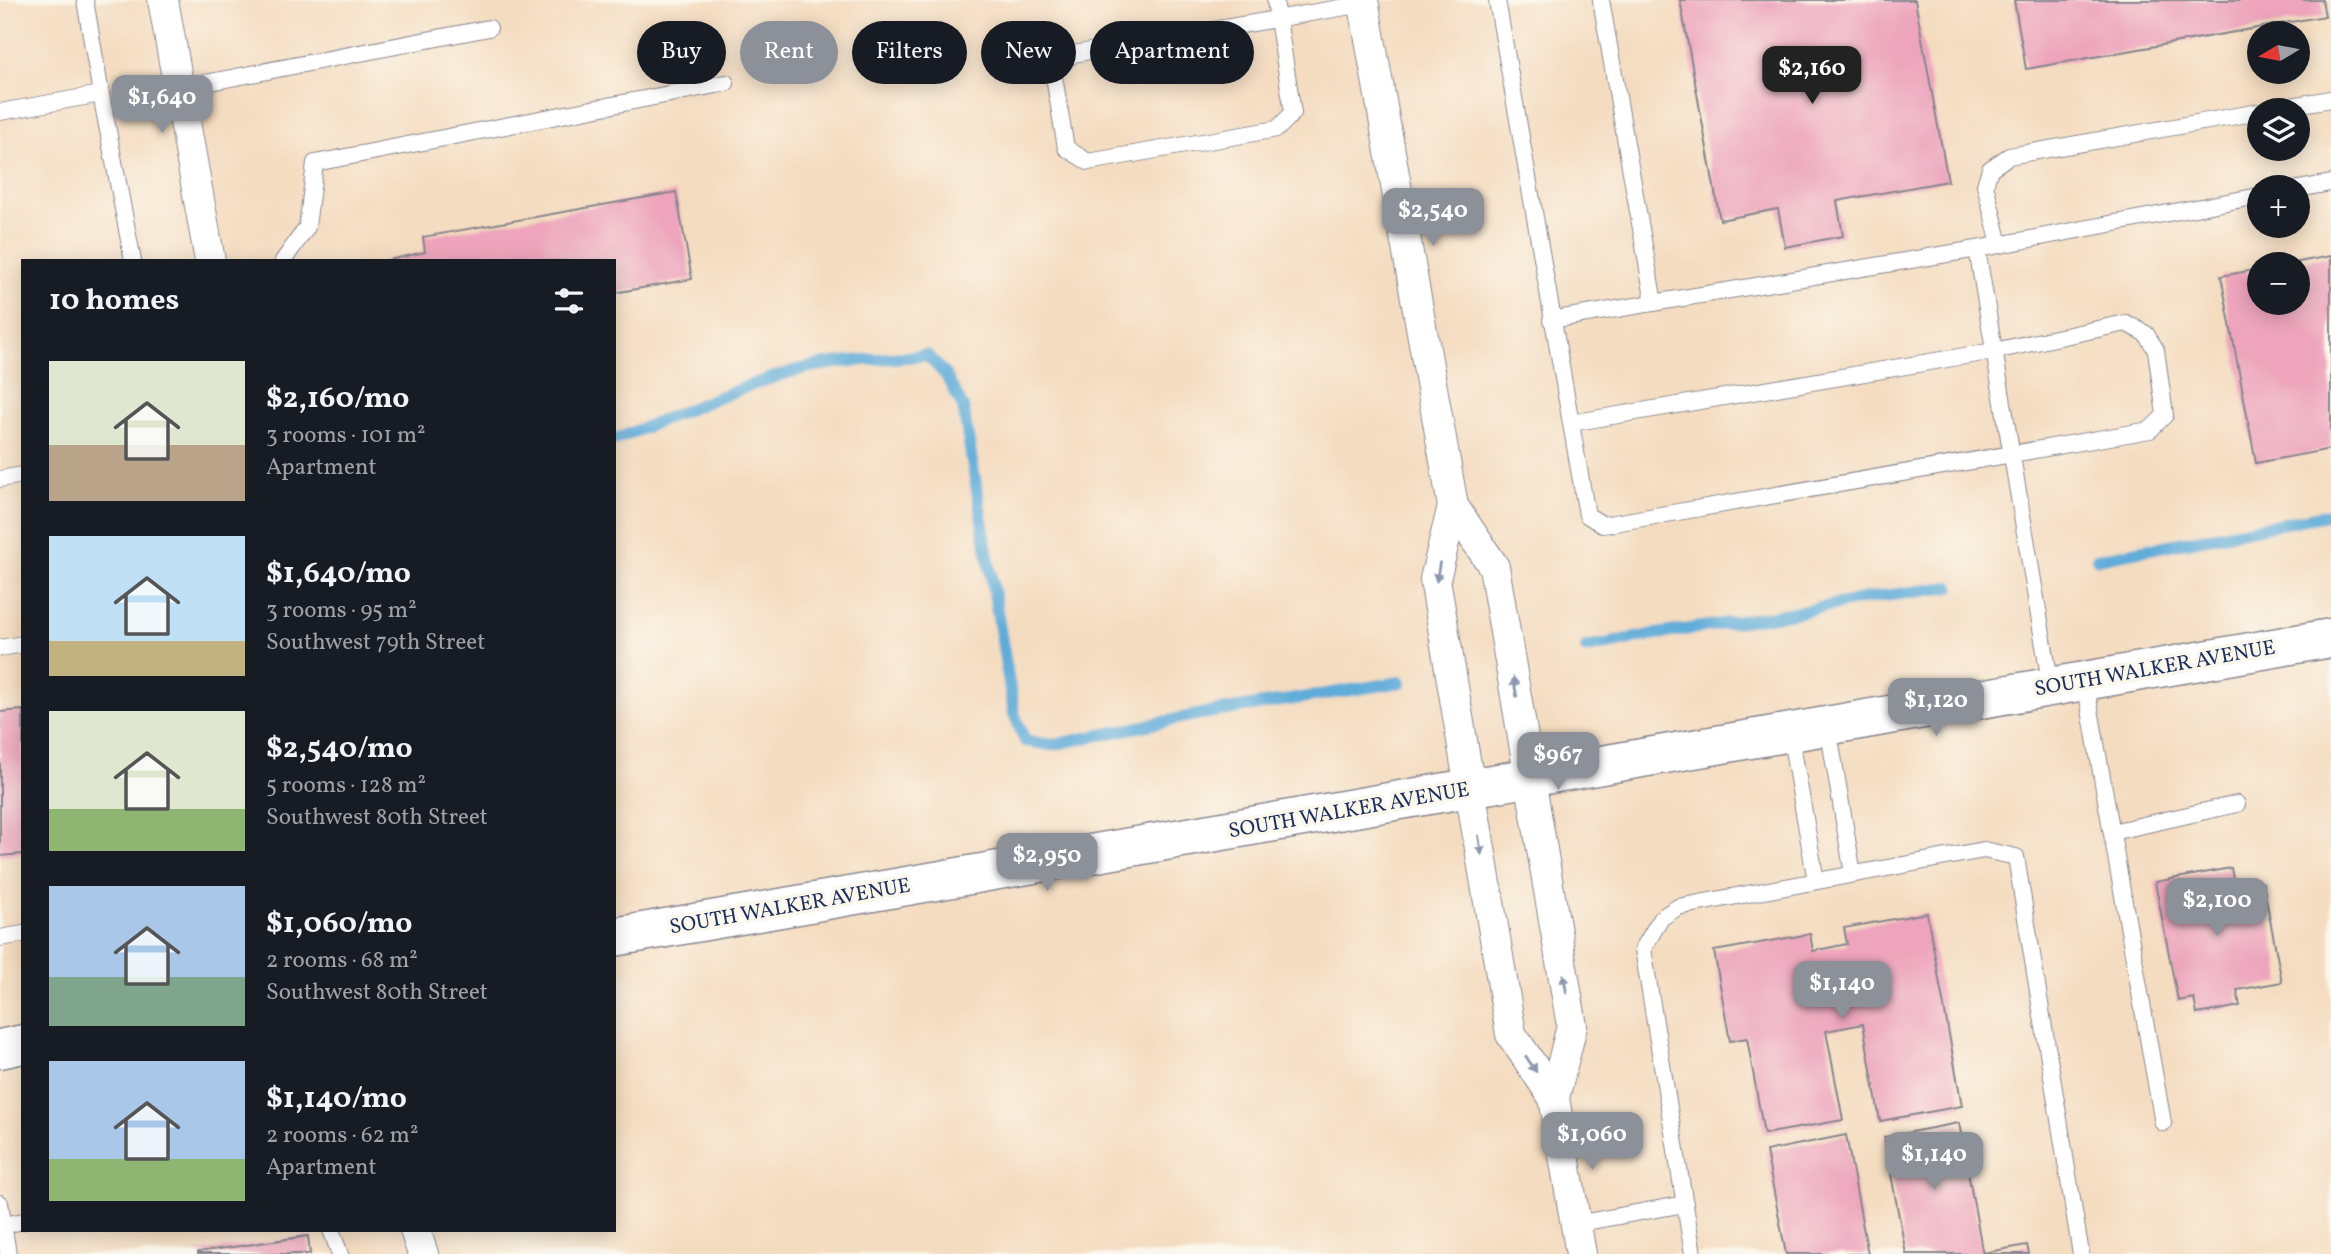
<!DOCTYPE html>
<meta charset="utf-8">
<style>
body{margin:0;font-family:Vollkorn,serif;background:#242831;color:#f1f3f6;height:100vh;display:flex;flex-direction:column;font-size:26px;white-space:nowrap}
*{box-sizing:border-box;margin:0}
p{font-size:23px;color:#9ea1a6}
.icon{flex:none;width:38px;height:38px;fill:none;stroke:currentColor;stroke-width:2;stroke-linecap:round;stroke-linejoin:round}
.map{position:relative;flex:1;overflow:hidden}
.panel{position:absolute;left:21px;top:259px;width:595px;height:973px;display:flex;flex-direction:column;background:#171b24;border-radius:0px;box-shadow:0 4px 18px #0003}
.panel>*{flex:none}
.guide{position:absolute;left:637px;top:21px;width:665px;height:63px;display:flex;gap:14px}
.needle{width:46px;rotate:260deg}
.buttons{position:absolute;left:2247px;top:21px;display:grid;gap:14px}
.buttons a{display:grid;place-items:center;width:63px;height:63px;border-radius:50%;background:#171b24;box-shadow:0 4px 18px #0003;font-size:35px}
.price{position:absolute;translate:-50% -60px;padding:0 16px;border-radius:14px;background:#8c9099;color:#fff;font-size:23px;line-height:46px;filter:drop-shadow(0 2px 4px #0008)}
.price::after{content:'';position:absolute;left:50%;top:42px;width:21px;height:16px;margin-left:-10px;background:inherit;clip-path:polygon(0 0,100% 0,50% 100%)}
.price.on{background:#222;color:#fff}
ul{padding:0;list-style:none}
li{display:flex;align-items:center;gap:21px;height:175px;padding:0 28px}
li span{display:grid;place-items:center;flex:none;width:196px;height:140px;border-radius:0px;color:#555}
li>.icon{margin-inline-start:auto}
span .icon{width:84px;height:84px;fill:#fffc;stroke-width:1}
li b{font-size:30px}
h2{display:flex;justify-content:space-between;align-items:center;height:84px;padding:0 28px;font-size:30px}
.chip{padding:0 24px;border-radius:32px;background:#171b24;box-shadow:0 4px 18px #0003;font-size:24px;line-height:63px}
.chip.on{background:#8c9099;color:#fff}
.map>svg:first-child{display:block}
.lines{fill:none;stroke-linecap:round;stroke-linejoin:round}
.stream{stroke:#5facd9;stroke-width:12}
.building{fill:#eda4bc}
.lane-casing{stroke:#88868f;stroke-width:18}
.street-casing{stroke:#88868f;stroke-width:32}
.secondary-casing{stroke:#88868f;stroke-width:41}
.lane{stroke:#fff;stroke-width:16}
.street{stroke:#fff;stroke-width:30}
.secondary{stroke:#fff;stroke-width:38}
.oneway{fill:#8d97ae}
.labels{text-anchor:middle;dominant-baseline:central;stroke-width:7;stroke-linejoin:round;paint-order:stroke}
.street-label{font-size:21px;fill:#1b2f5e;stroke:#fbf7ec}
</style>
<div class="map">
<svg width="2331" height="1254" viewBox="0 0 2331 1254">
<rect width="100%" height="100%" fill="#fbf7ec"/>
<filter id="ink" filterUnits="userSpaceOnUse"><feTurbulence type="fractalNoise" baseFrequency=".0143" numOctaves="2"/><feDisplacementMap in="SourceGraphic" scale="14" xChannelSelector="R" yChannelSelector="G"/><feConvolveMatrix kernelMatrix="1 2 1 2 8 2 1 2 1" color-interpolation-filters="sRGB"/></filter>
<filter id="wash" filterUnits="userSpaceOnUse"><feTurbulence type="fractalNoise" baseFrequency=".00686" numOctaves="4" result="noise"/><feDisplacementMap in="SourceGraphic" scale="28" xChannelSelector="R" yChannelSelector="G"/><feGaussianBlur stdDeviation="1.57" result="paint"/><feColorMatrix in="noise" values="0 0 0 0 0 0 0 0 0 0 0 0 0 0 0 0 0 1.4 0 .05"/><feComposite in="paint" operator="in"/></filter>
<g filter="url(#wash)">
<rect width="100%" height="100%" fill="#f4dcc0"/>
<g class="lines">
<g class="stream">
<path d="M614,440C673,416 733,389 794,371C836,359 884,360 927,355L945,374L963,407L1014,713L1025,741L1052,745L1201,714L1401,682"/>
<path d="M2097,559L2331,514"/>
<path d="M1586,648L1651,635L1800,612L1862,599L1950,587"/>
</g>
</g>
<g id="blocks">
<g class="building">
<path d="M1680,0H1915L1948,181L1837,201L1843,236L1785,247L1778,209L1720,220Z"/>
<path d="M2014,0H2322L2325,16L2026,69Z"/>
<path d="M676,192L692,279L614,293V261H384L425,252L423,237Z"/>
<path d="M2331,256V449L2256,463L2221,276L2259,269V303H2298V262Z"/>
<path d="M23,710V854L0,856V712Z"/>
<path d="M2231,868L2235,888L2263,883L2282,982L2237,990L2240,1006L2197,1014L2194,998L2178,1001L2155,882Z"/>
<path d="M1927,913L1962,1106L1880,1121L1863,1024L1826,1031L1843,1120L1764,1134L1747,1038L1730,1041L1714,951L1810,934L1813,951L1847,944L1844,928Z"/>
<path d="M1959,1123L1983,1254H1906L1884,1137Z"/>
<path d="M1846,1135L1868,1254H1786L1766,1151Z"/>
<path d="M308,1236L310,1254H198V1252Z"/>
<path d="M2027,1245L2029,1254H1983V1253Z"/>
</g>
</g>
</g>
<g filter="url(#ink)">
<use href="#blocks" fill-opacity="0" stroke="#88868f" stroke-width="2"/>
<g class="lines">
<defs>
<g id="lane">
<path d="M85,0L101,94"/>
<path d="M1275,0L1293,113L1277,129L1088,162L1066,148L1053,71L1073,54L1363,4"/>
<path d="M1497,0L1587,515L1603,525L2150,430L2165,415L2156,350L2146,334L2126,323L1994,351L1571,423"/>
<path d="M1601,0L1654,303"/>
<path d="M179,88L489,28"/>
<path d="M2267,110L2331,99"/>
<path d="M0,112L101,94L133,261"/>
<path d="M2298,189L2331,183"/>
<path d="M2000,244L1985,185L1990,169L2009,156L2259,112"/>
<path d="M1977,249L2051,687"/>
<path d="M283,261L307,227L315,163L726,83"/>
<path d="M1551,320L1977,249L2259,196"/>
<path d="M0,479L23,475"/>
<path d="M0,648L23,644"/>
<path d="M2085,681L2163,1123"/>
<path d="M1828,727L1853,874"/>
<path d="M1790,733L1816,881"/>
<path d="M2112,832L2237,804"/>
<path d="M0,938L23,934"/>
<path d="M0,1203L8,1254"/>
<path d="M1575,1224L1685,1204"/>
<path d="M0,1226L23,1221"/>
<path d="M331,1230L340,1254"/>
<path d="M1693,1254L1643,949L1661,918L1678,907L1984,850L2016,857L2081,1254"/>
</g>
<g id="street">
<path d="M163,0L210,261"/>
<path d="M1363,0L1453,506L1494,567L1572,1026L1554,1098L1581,1254"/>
<path d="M1453,506L1435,579L1511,1034L1554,1098"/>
<path d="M415,1230L423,1254"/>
</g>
<g id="secondary">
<path d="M614,937L2331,638"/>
<path d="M0,1049L23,1044"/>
</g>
</defs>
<use href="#lane" class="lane-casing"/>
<use href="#street" class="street-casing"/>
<use href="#secondary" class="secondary-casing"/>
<use href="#lane" class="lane"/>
<use href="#street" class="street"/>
<use href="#secondary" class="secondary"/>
</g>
<defs><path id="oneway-solid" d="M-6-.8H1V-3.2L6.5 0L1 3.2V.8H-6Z" transform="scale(1.75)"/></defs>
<g class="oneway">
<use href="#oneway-solid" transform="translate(1438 572) rotate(99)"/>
<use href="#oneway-solid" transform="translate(1515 687) rotate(-100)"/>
<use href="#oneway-solid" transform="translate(1480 845) rotate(81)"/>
<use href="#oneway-solid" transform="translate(1565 984) rotate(-100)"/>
<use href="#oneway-solid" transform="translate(1531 1064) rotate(56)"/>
</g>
</g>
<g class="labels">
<g class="street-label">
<text transform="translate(2155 669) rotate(-10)">SOUTH WALKER AVENUE</text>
<text transform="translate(1349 811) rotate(-10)">SOUTH WALKER AVENUE</text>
<text transform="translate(790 907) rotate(-10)">SOUTH WALKER AVENUE</text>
</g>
</g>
</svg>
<div class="buttons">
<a><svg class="needle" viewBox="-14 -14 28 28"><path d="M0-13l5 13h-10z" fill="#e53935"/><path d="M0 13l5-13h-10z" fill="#9ea1a6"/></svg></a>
<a><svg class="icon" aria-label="layers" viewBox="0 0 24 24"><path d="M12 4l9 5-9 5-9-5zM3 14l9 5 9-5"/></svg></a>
<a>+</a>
<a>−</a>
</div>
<b class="price on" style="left:1812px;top:106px">$2,160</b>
<b class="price" style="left:162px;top:135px">$1,640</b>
<b class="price" style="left:1433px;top:248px">$2,540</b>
<b class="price" style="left:1936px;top:738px">$1,120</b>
<b class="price" style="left:1558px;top:792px">$967</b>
<b class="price" style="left:1047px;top:893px">$2,950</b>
<b class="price" style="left:2217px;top:938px">$2,100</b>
<b class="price" style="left:1842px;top:1021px">$1,140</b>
<b class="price" style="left:1592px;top:1172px">$1,060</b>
<b class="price" style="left:1934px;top:1192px">$1,140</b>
<div class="guide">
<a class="chip">Buy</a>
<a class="chip on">Rent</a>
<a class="chip">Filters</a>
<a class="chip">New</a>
<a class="chip">Apartment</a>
</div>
<section class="panel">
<h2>10 homes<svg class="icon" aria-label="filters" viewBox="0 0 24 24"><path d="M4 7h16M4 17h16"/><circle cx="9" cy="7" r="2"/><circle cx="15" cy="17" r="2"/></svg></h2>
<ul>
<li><span style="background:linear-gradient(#dfe7d0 60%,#b9a48a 0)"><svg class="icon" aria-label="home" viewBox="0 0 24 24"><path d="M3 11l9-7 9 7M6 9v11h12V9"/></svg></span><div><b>$2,160/mo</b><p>3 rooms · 101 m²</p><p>Apartment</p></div></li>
<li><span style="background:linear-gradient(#bfe0f5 75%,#c2b280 0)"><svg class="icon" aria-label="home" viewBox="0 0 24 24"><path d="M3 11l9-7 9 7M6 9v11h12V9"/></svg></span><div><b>$1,640/mo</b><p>3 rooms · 95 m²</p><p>Southwest 79th Street</p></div></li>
<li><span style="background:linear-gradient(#dfe7d0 70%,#8fb573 0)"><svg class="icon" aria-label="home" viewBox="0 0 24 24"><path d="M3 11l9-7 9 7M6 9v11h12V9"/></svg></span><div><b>$2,540/mo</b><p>5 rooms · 128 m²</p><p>Southwest 80th Street</p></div></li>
<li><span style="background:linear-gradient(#a9c7e8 65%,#7fa58c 0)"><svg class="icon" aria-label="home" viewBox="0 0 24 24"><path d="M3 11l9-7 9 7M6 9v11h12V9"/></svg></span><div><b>$1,060/mo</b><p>2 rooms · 68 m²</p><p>Southwest 80th Street</p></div></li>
<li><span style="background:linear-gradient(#a9c7e8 70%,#8fb573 0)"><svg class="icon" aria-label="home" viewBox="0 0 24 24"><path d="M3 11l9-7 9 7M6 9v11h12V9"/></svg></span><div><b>$1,140/mo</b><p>2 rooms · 62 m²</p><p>Apartment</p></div></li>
</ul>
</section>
</div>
